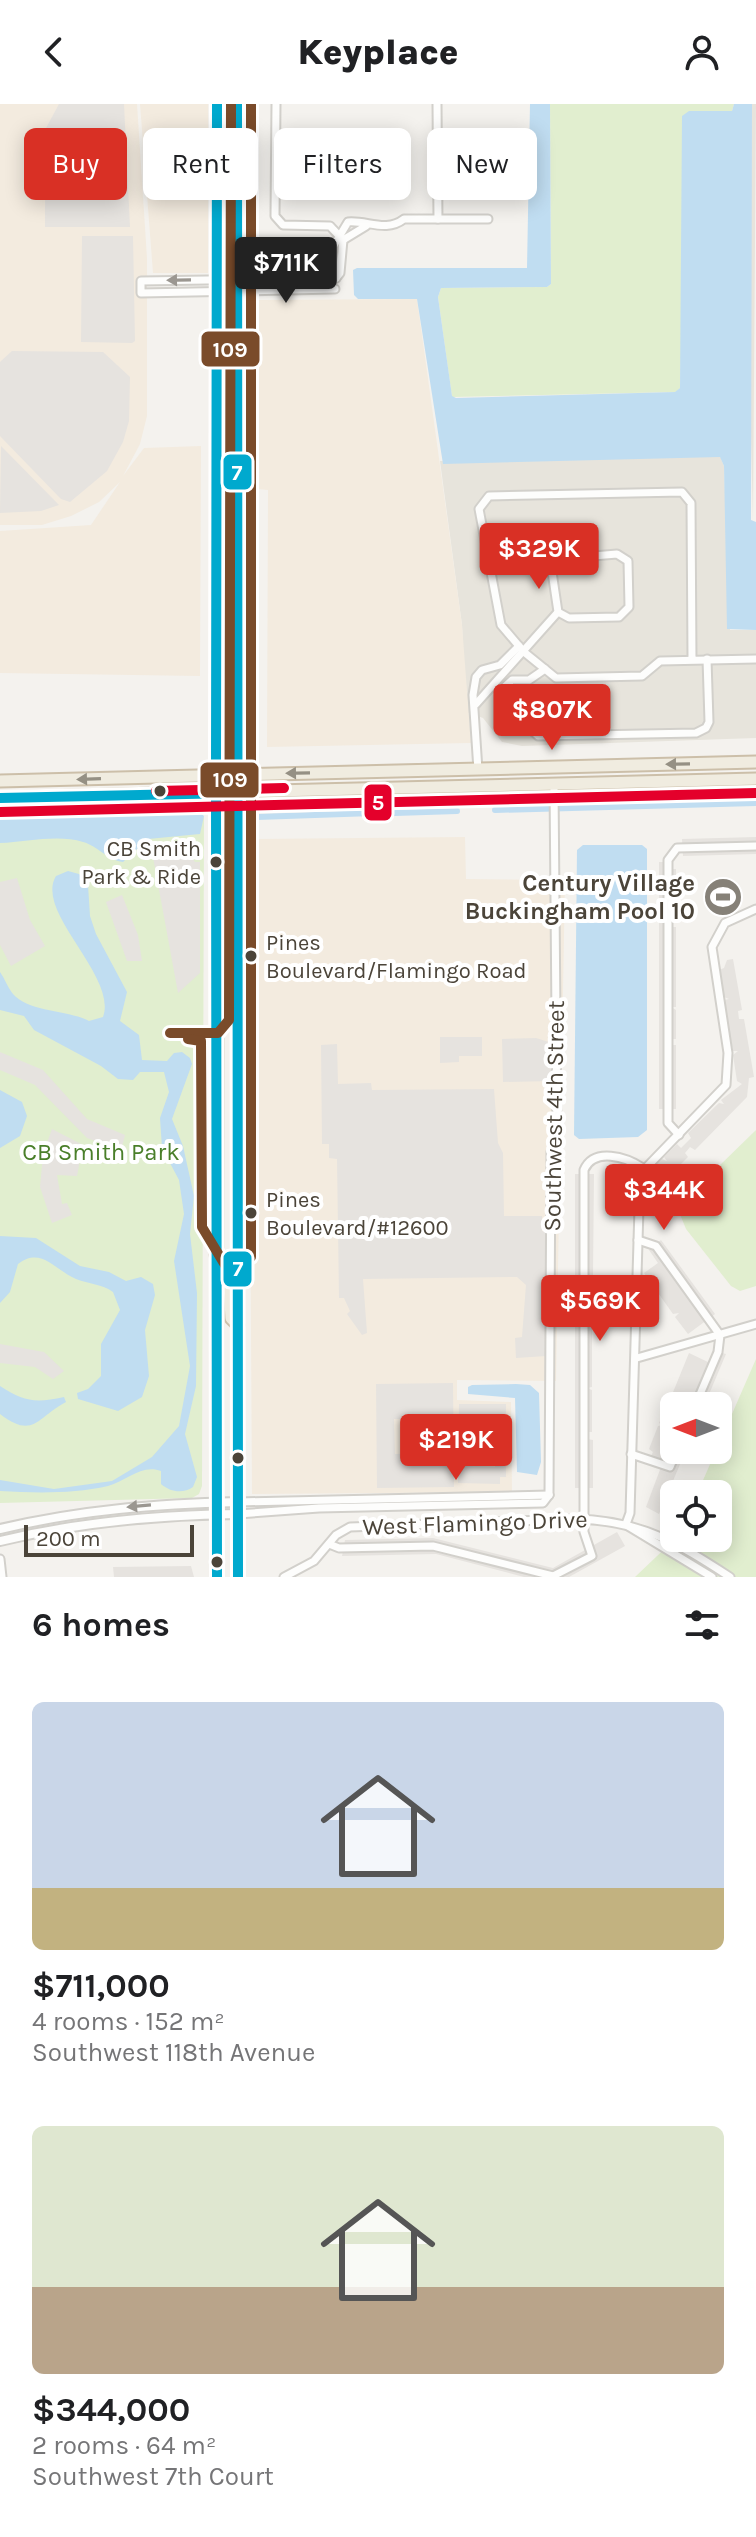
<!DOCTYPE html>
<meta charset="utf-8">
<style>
body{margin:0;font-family:Karla,sans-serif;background:#f2f2f2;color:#202124;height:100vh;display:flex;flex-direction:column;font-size:30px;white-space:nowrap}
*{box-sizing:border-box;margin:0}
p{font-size:26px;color:#757577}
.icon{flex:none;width:44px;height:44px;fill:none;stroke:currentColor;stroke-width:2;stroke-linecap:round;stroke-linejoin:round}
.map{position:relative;height:1473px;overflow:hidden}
.panel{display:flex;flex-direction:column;background:#fff;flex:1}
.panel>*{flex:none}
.banner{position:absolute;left:24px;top:24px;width:708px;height:72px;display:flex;gap:16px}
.needle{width:52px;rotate:270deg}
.tools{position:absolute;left:660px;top:1288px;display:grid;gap:16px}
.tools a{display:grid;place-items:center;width:72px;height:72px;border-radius:12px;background:#fff;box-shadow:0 4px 20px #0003;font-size:40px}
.scale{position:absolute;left:24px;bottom:20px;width:170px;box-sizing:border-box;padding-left:8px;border:4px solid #4b4439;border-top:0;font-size:22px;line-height:28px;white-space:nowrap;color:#4b4439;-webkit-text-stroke:6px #fff;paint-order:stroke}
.price{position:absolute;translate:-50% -68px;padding:0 18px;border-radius:8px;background:#d93025;color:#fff;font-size:26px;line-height:52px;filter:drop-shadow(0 2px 4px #0008)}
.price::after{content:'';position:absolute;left:50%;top:48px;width:24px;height:18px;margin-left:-12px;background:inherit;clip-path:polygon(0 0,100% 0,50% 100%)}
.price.active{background:#222;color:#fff}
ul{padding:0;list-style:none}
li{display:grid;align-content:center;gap:16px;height:424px;padding:0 32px}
li span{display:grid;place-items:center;height:248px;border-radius:12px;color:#555}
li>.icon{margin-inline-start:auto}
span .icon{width:144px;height:144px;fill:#fffc;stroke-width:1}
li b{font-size:34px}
h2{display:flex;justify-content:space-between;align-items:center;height:96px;padding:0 32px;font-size:34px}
.pill{padding:0 28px;border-radius:12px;background:#fff;box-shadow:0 4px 20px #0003;font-size:28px;line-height:72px}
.pill.active{background:#d93025;color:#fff}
header{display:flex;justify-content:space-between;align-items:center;height:104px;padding:0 32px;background:#fff;font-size:36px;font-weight:800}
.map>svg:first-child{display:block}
.residential{fill:#e7e4dc}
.commercial{fill:#f3ebdf}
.green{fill:#e1eecf}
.parking{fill:#e6e3df;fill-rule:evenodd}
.water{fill:#c0ddf1}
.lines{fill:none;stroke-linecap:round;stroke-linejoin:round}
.canal{stroke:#c0ddf1;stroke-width:6}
.minor-casing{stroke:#d2d0cb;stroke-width:11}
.tertiary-casing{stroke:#d2d0cb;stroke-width:12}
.trunk-casing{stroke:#ccbfa9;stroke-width:15}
.minor{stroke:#fdfdfc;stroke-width:7}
.tertiary{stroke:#fdfdfc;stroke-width:8}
.trunk{stroke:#f0ece0;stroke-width:11}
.bus-1-casing{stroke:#fff;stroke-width:16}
.bus-2-casing{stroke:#fff;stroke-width:16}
.bus-3-casing{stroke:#fff;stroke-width:16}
.bus-1{stroke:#00a9ce;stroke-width:10}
.bus-2{stroke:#7a4b2a;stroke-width:10}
.bus-3{stroke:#e4002b;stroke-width:10}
.oneway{fill:#9b9791}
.oneway2{fill:#959084}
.bus-dot{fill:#4b4439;stroke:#fff;stroke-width:3}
.labels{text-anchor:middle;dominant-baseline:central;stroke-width:8;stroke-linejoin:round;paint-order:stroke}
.bus-label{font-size:22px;fill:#4b4439;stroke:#fff;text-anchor:start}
.poi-label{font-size:24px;font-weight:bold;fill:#4b4439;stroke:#fff;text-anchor:end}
.street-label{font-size:24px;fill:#4b4439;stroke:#fff}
.park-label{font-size:24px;fill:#4a7f2a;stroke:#fff}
.line-badge{stroke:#fff;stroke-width:3}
.badge-label{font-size:22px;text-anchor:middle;font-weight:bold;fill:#fff}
</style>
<header><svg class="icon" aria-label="back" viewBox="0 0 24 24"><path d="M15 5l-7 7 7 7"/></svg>Keyplace<svg class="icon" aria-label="person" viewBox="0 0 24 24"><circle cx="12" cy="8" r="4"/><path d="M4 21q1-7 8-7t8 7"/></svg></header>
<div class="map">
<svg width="756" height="1473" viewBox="0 0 756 1473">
<rect width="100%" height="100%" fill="#f4f2ee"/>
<g class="residential">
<path d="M752,0H756L753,418L749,245Z"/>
<path d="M720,352L724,362L730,526H756V634L522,642L502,638L483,614L466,608L462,521L440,357Z"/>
</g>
<g class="commercial">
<path d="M0,0H137L147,154V312L140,340L123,372L144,344L201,342L200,572L0,569V427L91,421L120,378L99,398L71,412L42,421H0Z"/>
<path d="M140,0H208V169H153Z"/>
<path d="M417,195L462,521L471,639L267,643L268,386L257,385L256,196Z"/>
<path d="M465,733L466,775L565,776L556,1277L457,1276V1296L511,1298L512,1388L252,1390L248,735Z"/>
</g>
<g class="green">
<path d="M550,0H734L732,7H689L680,284L676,288L452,293L438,193L441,184L547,183L551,180Z"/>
<path d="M199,705L204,714L202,1382L199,1390L192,1394L0,1399V709Z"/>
<path d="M756,1026V1182L740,1187L731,1182L686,1125L677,1103Z"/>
<path d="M756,1255V1473H635L676,1434H718V1390H697Z"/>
</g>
<g class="parking">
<path d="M59,0H124L130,123H45V26Z"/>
<path d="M82,132H133L135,237L132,239L81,238Z"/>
<path d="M12,247L103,248L130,273L129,317L123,338L107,367L70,398L61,395L0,332V258Z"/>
<path d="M1,342L59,401L41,407L0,409Z"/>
<path d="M756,733V750L683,752L682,735Z"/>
<path d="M159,742L184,743L195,758H200V869L178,889L153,753L160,752Z"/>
<path d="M659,758H671V765H676V817H671V823H676V903H671L676,906V935H671V941H676V1005H659Z"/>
<path d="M17,774L30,816L45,842L11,862L0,841V778Z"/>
<path d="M122,791L138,831L142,857H127L106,798Z"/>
<path d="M733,855L742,906L738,907L739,915H744L754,973L749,974L747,993L695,1046L690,1043L685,1049L688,1053L659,1082L648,1070L662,1055L667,1057L664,1053L677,1040L681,1044L691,1034L688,1029L719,999L724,1000L721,996L742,980L737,977L733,951L738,947H733L724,896L729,895L724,893L719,866L724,864L727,856Z"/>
<path d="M440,933H482V952H459V958L440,959Z"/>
<path d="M536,934L552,939V977L503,978L502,935Z"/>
<path d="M337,940L338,980L371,979L372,986L494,985L498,1039L503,1049L504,1112H542V1127L547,1128L546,1252L516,1254L515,1234L522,1233L526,1181L517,1173L363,1175L367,1229L362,1231L347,1210L350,1207L344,1194H339L337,1055L329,1054V1040H322L321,941Z"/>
<path d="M0,948L43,966L87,1015L125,1031L121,1047L87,1034L35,981L0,966Z"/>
<path d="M52,1025L83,1041L77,1072L57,1071L62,1100L67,1099L72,1111L52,1119L40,1083L43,1050Z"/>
<path d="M575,1070H594L593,1172L587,1173L592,1174V1283L587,1284L592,1286V1328H587V1335L593,1336V1384H575Z"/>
<path d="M661,1136L715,1210L688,1230L675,1213L679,1209L673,1210L644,1169L658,1159L649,1146Z"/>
<path d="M0,1240L44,1248L64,1267L53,1275L35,1263L0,1259Z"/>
<path d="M718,1248L726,1250L704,1302H674V1346H686L659,1410L646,1403L661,1363L648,1358L653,1348L649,1345L658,1322L663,1321L659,1319L668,1300L672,1301L669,1298L689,1249L710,1259Z"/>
<path d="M453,1279L454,1383L377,1384L376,1280ZM394,1315H437L438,1349L395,1350Z"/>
<path d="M459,1300H506V1373H500V1380L458,1379ZM477,1316H496L495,1363L476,1362V1341H471V1335H476Z"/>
<path d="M617,1428L625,1442L569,1473H524L436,1450L342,1452L345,1436L433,1434L553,1464Z"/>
<path d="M191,1462L194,1473H114L113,1463Z"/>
</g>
<g class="water">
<path d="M530,0H550L551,180L547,183L441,184L438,193L452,292L456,294L675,288L680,284L682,12L689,7H732L734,0H752L751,416L756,418V526L727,525L724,362L720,353L443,360L417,195H358L354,191L353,166L357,164H527Z"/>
<path d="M197,706L204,712L200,730L148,735L123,758C107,756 98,742 83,738C58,730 26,738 0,739V711Z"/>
<path d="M583,741H642L647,745V1026L638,1033L579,1035L574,1031L577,746Z"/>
<path d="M68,767L79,770L88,781L90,812L96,830L127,888L120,917L139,931L142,956L167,957L174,949L182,948L190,954L192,960L172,1015L183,1042L194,1092L190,1130L197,1189L196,1282L185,1330L197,1373L193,1383C183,1390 170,1388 161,1380V1367C141,1360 127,1377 108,1382C73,1390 35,1389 0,1387V1376L54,1385L112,1377L152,1353L179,1322L190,1262L174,1157L184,1110L179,1076L162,1044L160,1014L169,988L164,968H140L133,976L118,975L101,962L34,926L24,912L0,906V868C5,875 8,884 13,890C28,908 69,906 89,917L103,913C118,872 34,808 56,772Z"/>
<path d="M0,986L22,998L27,1012L20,1032L0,1044Z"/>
<path d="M0,1132L36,1134L80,1162L109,1168L126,1177L141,1173L153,1180L155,1191L145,1226L149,1272L142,1293L118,1307L78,1295L77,1289L88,1285L101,1272V1240L120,1206L113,1188C102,1180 89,1180 76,1175C55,1166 41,1142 18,1160L10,1188L0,1199Z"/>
<path d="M516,1280L530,1281L539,1289L541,1358L537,1371L517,1368L515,1294L468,1290V1283L472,1281Z"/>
<path d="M0,1282C24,1298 36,1299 64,1293L66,1298C37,1313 34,1336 0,1310Z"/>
</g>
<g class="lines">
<g class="canal">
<path d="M495,706L756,699"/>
<path d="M395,709L457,707"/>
<path d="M257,713L373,709"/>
</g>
<defs>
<g id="minor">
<path d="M276,0L275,112L283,121L330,122L343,136"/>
<path d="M437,0L438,115"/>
<path d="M343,136L366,122"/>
<path d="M336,174L333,143L348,118C367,116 386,129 404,115H488"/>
<path d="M336,174L340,169L343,136"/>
<path d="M335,185L141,189V177L336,174"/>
<path d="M692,555L691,399L682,388L489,392L479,405L501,521L524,548L556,574L642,572L660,557L756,555"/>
<path d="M545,565L529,576H512L501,586L503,599L538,632L696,629L706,624L709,618L707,555"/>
<path d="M476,600L558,508L569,514L619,513L629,503L628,457L617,450L558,455L551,461L558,508"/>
<path d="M478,666L473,591L476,573L482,566L500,561L519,542"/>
<path d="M679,1031L668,1019V756L677,744L756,742"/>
<path d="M638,1136L656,1142L720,1231L718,1248L695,1302"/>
<path d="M637,1254L756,1220"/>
<path d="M631,1350L670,1363L677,1346"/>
<path d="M549,1391L551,1048L557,1033L554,680"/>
<path d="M238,1398L549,1391"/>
<path d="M238,1410L319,1404L543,1399L549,1391"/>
<path d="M626,1420L630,1409L640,1070L726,981L728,949L712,843L725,819L756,805"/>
<path d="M628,1422L712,1473"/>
<path d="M329,1440L339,1444L433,1442L553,1472L592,1452L584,1428V1066C594,1043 626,1053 643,1064"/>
<path d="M0,1455L2,1473"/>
<path d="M284,1473L314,1457L336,1431L350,1423L574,1415C640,1416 676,1438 730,1473"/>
</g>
<g id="tertiary">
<path d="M0,1425C80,1406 157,1400 238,1398"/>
<path d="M0,1437C79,1418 157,1411 238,1410"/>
</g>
<g id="trunk">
<path d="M237,0L238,1473"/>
<path d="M0,677L756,658"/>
<path d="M0,694L756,675"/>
<path d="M216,1151L228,1165L231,1214L238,1221"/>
<path d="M217,1473V0"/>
</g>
</defs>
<use href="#minor" class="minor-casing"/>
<use href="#tertiary" class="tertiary-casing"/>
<use href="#trunk" class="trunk-casing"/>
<use href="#minor" class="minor"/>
<use href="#tertiary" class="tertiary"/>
<use href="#trunk" class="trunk"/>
<defs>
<g id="bus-1">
<path d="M237,0L238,1473"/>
<path d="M216,671L217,0"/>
<path d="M216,690L217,1473"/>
<path d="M0,694L233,689"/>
</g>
<g id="bus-2">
<path d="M251,0V1153"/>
<path d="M170,929H218L229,916L231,0"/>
<path d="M188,935L201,937L202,1123L225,1161"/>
</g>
<g id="bus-3">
<path d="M156,687L284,684"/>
<path d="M0,708L756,689"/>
</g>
</defs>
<use href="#bus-1" class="bus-1-casing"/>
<use href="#bus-2" class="bus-2-casing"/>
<use href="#bus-3" class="bus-3-casing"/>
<use href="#bus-1" class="bus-1"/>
<use href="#bus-2" class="bus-2"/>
<use href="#bus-3" class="bus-3"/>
</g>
<defs><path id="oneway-solid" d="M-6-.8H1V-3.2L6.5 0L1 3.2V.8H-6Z" transform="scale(2)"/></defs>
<g class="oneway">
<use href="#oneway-solid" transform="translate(179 176) rotate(179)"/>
<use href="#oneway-solid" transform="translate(139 1402) rotate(175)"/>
</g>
<g class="oneway2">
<use href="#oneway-solid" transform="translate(678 660) rotate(179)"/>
<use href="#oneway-solid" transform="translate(298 669) rotate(179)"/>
<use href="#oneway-solid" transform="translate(89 675) rotate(178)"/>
</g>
<defs>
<symbol id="stadium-disc" viewBox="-11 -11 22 22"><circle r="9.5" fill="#868178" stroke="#fff"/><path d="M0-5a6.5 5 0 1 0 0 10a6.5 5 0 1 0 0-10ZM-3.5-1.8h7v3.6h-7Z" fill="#fff"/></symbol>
</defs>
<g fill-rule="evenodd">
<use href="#stadium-disc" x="701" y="771" width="44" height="44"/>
</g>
<g class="bus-dot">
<circle cx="160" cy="687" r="7"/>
<circle cx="216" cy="758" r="7"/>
<circle cx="251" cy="852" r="7"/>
<circle cx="251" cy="1109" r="7"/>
<circle cx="238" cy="1354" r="7"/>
<circle cx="217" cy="1458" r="7"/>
</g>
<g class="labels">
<g class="bus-label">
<text x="201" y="745" text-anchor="end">CB Smith<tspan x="201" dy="28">Park &amp; Ride</tspan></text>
<text x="266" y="839">Pines<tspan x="266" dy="28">Boulevard/Flamingo Road</tspan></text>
<text x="266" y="1096">Pines<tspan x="266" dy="28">Boulevard/#12600</tspan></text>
</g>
<g class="poi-label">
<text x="695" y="779">Century Village<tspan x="695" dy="28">Buckingham Pool 10</tspan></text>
</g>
<g class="street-label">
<text transform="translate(554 1012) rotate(-89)">Southwest 4th Street</text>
<text transform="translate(475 1419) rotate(-2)">West Flamingo Drive</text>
</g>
<g class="park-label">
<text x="101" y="1048">CB Smith Park</text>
</g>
</g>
<g class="line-badge">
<rect x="200" y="226" width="61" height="38" rx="8" fill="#7a4b2a"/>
<rect x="222" y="349" width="31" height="38" rx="8" fill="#00a9ce"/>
<rect x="199" y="657" width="61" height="38" rx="8" fill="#7a4b2a"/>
<rect x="363" y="679" width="30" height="39" rx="8" fill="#e4002b"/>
<rect x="222" y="1146" width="31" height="38" rx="8" fill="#00a9ce"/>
</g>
<g class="badge-label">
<text x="230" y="253">109</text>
<text x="237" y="376">7</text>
<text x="230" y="683">109</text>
<text x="378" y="706">5</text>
<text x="238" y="1172">7</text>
</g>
</svg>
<div class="tools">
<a><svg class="needle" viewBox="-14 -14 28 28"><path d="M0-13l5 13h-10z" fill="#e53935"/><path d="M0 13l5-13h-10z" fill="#757577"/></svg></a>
<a><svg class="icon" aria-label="locate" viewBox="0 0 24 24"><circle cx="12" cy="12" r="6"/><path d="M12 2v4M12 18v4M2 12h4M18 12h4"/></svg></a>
</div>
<div class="scale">200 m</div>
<b class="price active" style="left:286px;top:201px">$711K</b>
<b class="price" style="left:539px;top:487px">$329K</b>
<b class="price" style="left:552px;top:648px">$807K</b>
<b class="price" style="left:664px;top:1128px">$344K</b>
<b class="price" style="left:600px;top:1239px">$569K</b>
<b class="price" style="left:456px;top:1378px">$219K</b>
<div class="banner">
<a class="pill active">Buy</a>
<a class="pill">Rent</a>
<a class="pill">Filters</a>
<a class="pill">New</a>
</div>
</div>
<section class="panel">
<h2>6 homes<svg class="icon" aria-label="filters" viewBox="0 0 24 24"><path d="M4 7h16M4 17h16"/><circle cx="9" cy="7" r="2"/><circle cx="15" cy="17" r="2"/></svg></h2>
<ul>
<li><span style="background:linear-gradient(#c9d6e8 75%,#c2b280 0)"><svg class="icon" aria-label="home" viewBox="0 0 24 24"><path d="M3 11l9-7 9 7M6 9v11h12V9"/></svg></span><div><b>$711,000</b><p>4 rooms · 152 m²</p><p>Southwest 118th Avenue</p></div></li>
<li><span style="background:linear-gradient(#dfe7d0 65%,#b9a48a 0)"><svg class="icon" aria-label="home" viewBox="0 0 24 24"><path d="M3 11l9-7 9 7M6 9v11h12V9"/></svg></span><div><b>$344,000</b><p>2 rooms · 64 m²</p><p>Southwest 7th Court</p></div></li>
</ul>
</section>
